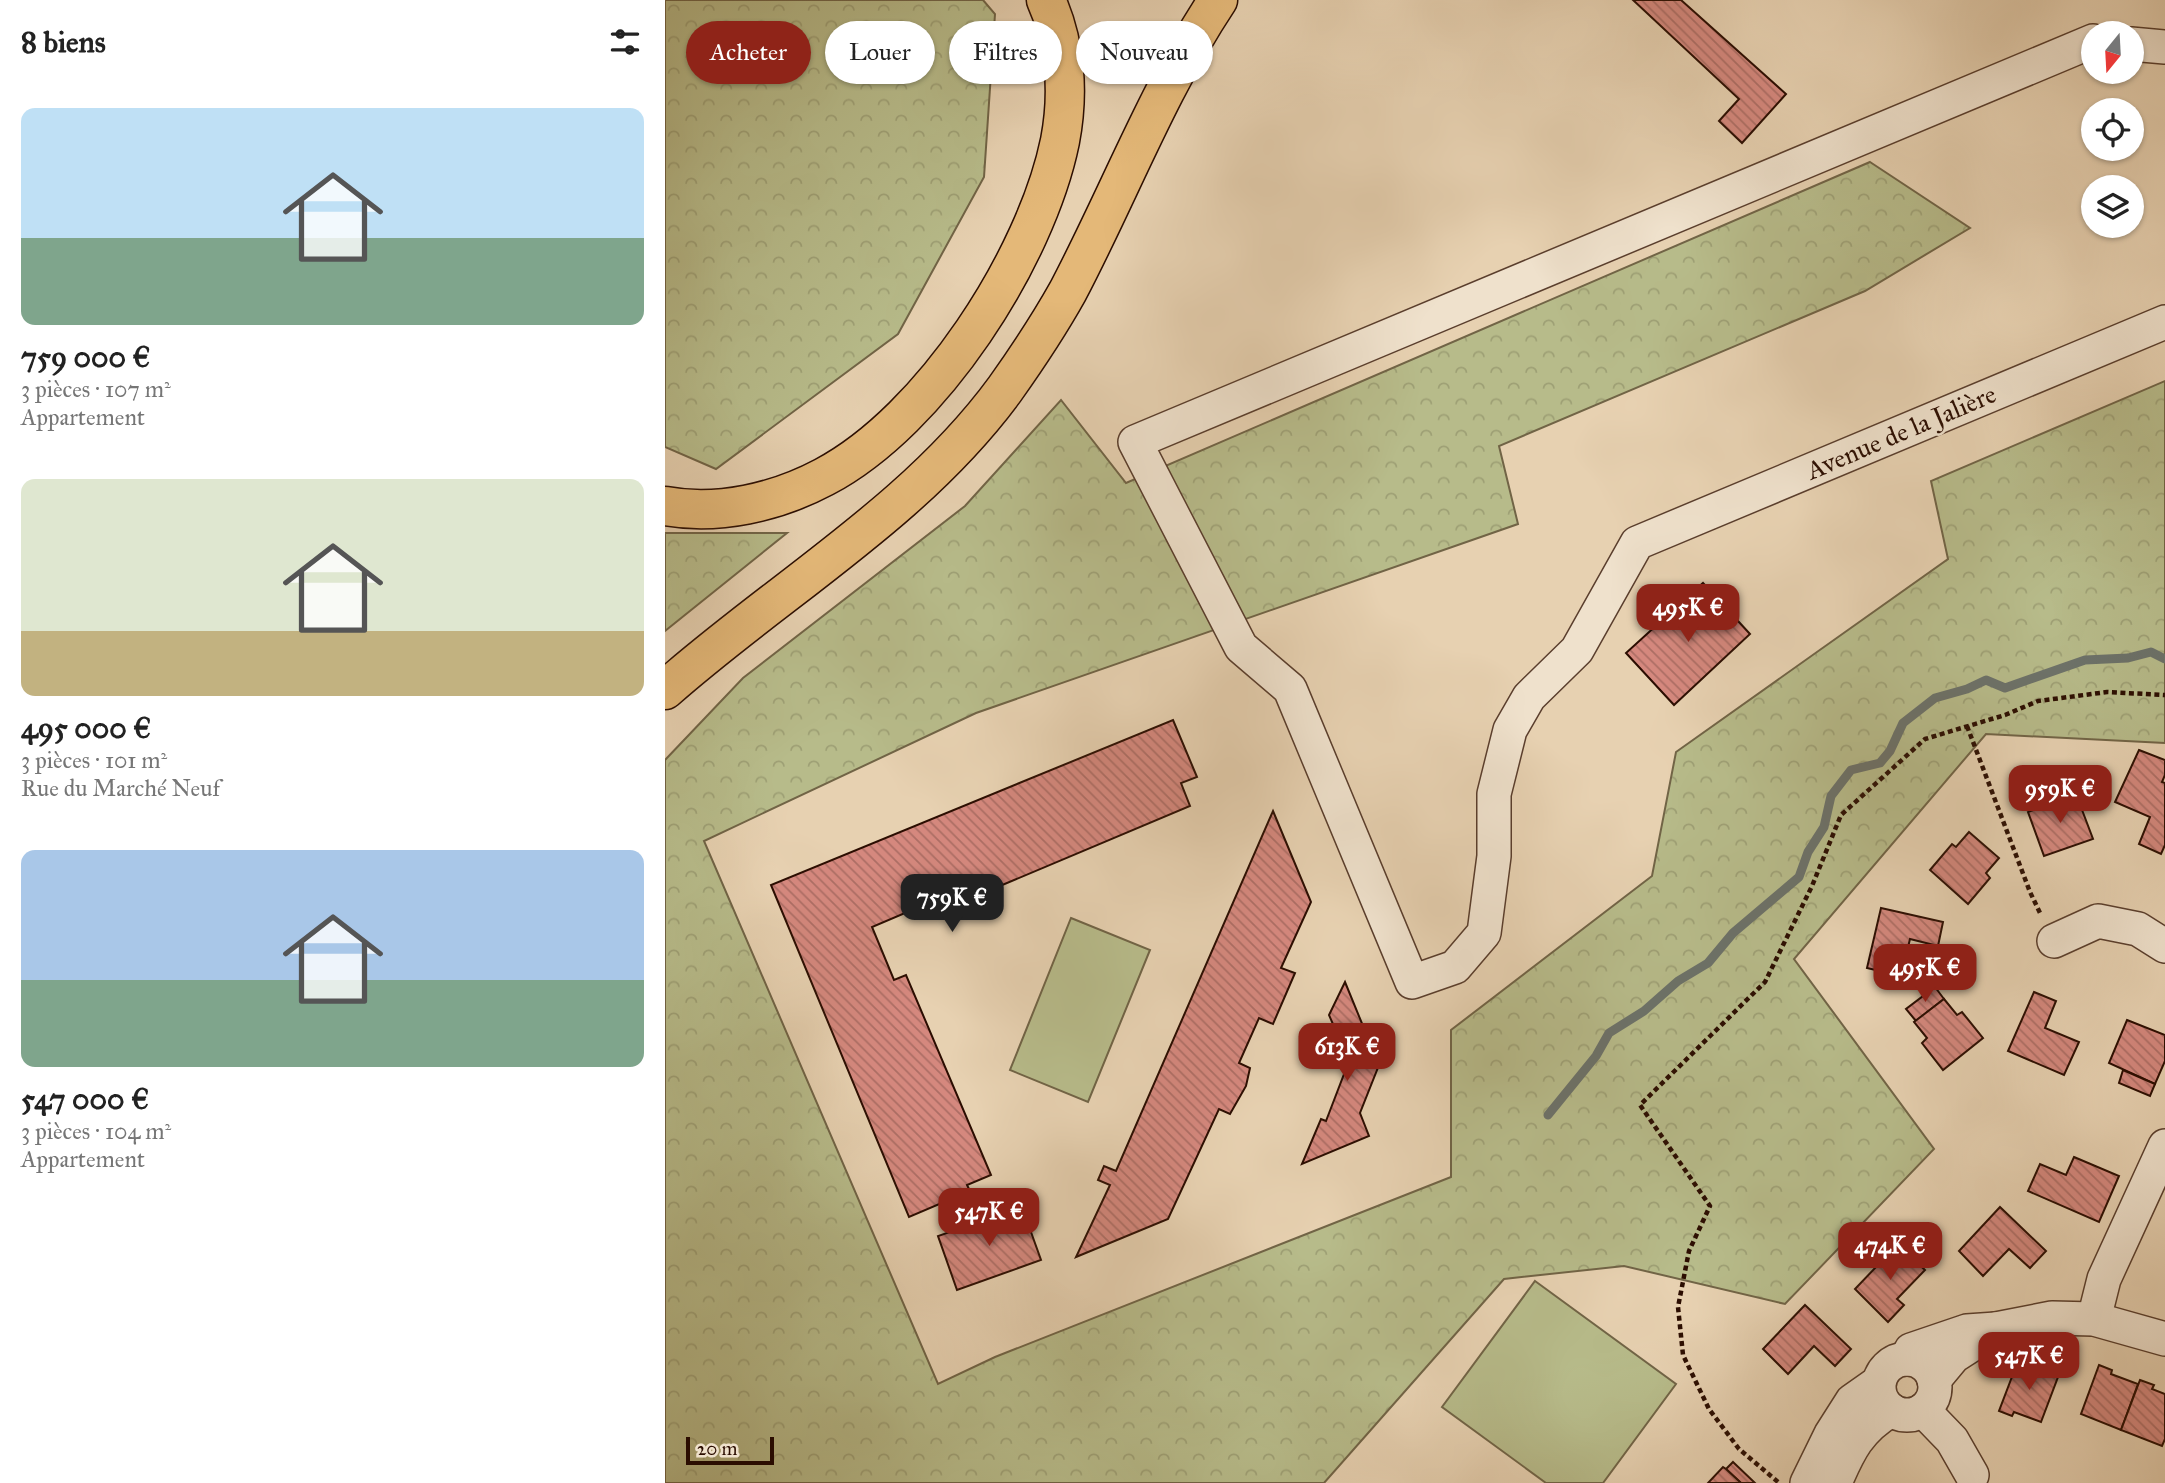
<!DOCTYPE html>
<html lang="fr">
<meta charset="utf-8">
<style>
body{margin:0;font-family:"IM FELL Great Primer",serif;background:#f6f6f6;color:#222;height:100vh;display:flex;flex-direction:column;font-size:26px;white-space:nowrap}
*{box-sizing:border-box;margin:0}
p{font-size:23px;color:#767676}
.icon{flex:none;width:38px;height:38px;fill:none;stroke:currentColor;stroke-width:2;stroke-linecap:round;stroke-linejoin:round}
.map{position:relative;flex:1;overflow:hidden}
.side{display:flex;flex-direction:column;background:#fff;width:665px}
.side>*{flex:none}
.top-card{position:absolute;left:21px;top:21px;width:665px;height:63px;display:flex;gap:14px}
.needle{width:46px;rotate:198deg}
.tools{position:absolute;left:1416px;top:21px;display:grid;gap:14px}
.tools a{display:grid;place-items:center;width:63px;height:63px;border-radius:50%;background:#fff;box-shadow:0 2px 5px #0004;font-size:35px}
.scale{position:absolute;left:21px;bottom:18px;width:88px;box-sizing:border-box;padding-left:7px;border:4px solid #2b0d01;border-top:0;font-size:19px;line-height:24px;white-space:nowrap;color:#2b0d01;-webkit-text-stroke:5px #efe1cc;paint-order:stroke}
.price{position:absolute;translate:-50% -60px;padding:0 16px;border-radius:14px;background:#8f2418;color:#fff;font-size:23px;line-height:46px;filter:drop-shadow(0 2px 4px #0008)}
.price::after{content:'';position:absolute;left:50%;top:42px;width:21px;height:16px;margin-left:-10px;background:inherit;clip-path:polygon(0 0,100% 0,50% 100%)}
.price.selected{background:#222;color:#fff}
ul{padding:0;list-style:none}
li{display:grid;align-content:center;gap:14px;height:371px;padding:0 21px}
li span{display:grid;place-items:center;height:217px;border-radius:14px;color:#555}
li>.icon{margin-inline-start:auto}
span .icon{width:126px;height:126px;fill:#fffc;stroke-width:1}
li b{font-size:30px}
h2{display:flex;justify-content:space-between;align-items:center;height:84px;padding:0 21px;font-size:30px}
.pill{padding:0 24px;border-radius:32px;background:#fff;box-shadow:0 2px 5px #0004;font-size:24px;line-height:63px}
.pill.selected{background:#8f2418;color:#fff}
main{display:flex;flex:1;min-height:0}
.map>svg:first-child{display:block}
.forest{fill:url(#forest-crowns);stroke:#716446;stroke-width:2}
.pitch{fill:#b7bb8a;stroke:#716446;stroke-width:2}
.lines{fill:none;stroke-linecap:round;stroke-linejoin:round}
.stream{stroke:#6c726a;stroke-width:9}
.building{fill:url(#building-back-hatch);stroke:#2b0d01;stroke-width:2}
.minor-casing{stroke:#5a3e2d;stroke-width:36}
.highway-casing{stroke:#2b0d01;stroke-width:41}
.path{stroke:#2b0d01;stroke-width:4.5;stroke-dasharray:5 3.5;stroke-linecap:butt}
.minor{stroke:#efe1cc;stroke-width:33}
.highway{stroke:#e4b878;stroke-width:38}
.labels{text-anchor:middle;dominant-baseline:central;stroke-width:5;stroke-linejoin:round;paint-order:stroke}
.street-label{font-size:26px;fill:#2b0d01;stroke:#efe1cc}
</style>
<main>
<section class="side">
<h2>8 biens<svg class="icon" aria-label="filters" viewBox="0 0 24 24"><path d="M4 7h16M4 17h16"/><circle cx="9" cy="7" r="2"/><circle cx="15" cy="17" r="2"/></svg></h2>
<ul>
<li><span style="background:linear-gradient(#bfe0f5 60%,#7fa58c 0)"><svg class="icon" aria-label="home" viewBox="0 0 24 24"><path d="M3 11l9-7 9 7M6 9v11h12V9"/></svg></span><div><b>759 000 €</b><p>3 pièces · 107 m²</p><p>Appartement</p></div></li>
<li><span style="background:linear-gradient(#dfe7d0 70%,#c2b280 0)"><svg class="icon" aria-label="home" viewBox="0 0 24 24"><path d="M3 11l9-7 9 7M6 9v11h12V9"/></svg></span><div><b>495 000 €</b><p>3 pièces · 101 m²</p><p>Rue du Marché Neuf</p></div></li>
<li><span style="background:linear-gradient(#a9c7e8 60%,#7fa58c 0)"><svg class="icon" aria-label="home" viewBox="0 0 24 24"><path d="M3 11l9-7 9 7M6 9v11h12V9"/></svg></span><div><b>547 000 €</b><p>3 pièces · 104 m²</p><p>Appartement</p></div></li>
</ul>
</section>
<div class="map">
<svg width="1500" height="1483" viewBox="0 0 1500 1483">
<defs>
<pattern id="forest-crowns" width="20" height="18" patternUnits="userSpaceOnUse" patternTransform="scale(1.75)"><rect width="20" height="18" fill="#b7bb8a"/><path d="M2 6a3 3 0 1 1 6 0M12 15a3 3 0 1 1 6 0" fill="none" stroke="#9ea075"/></pattern>
<pattern id="building-back-hatch" width="6" height="6" patternUnits="userSpaceOnUse" patternTransform="scale(1.75)"><rect width="6" height="6" fill="#d5887e"/><path d="M-1 5l2 2M0 0l6 6M5-1l2 2" fill="none" stroke="#ad6e65"/></pattern>
</defs>
<rect width="100%" height="100%" fill="#e7d1b1"/>
<filter id="stains"><feTurbulence type="fractalNoise" baseFrequency=".00286" numOctaves="4"/><feColorMatrix values="0 0 0 0 .2 0 0 0 0 .09 0 0 0 0 .02 0 0 0 .5 -.17"/></filter>
<radialGradient id="worn" r=".72"><stop offset=".6" stop-color="#630" stop-opacity="0"/><stop offset="1" stop-color="#630" stop-opacity=".3"/></radialGradient>
<g class="forest">
<path d="M0,0H318L330,14L319,177L233,334L51,469L0,447Z"/>
<path d="M1205,162L1305,228L1200,291L834,446L853,524L311,713L39,841L273,1384L330,1357L786,1177V1030L987,876L1011,752L1283,559L1266,481L1500,381V743L1321,734L1129,959L1269,1149L1120,1304L959,1266L839,1279L659,1483H0V760L78,678L300,506L396,400L461,483Z"/>
<path d="M0,533H122L0,631Z"/>
</g>
<g class="pitch">
<path d="M406,918L485,950L423,1102L345,1070Z"/>
<path d="M870,1281L1011,1384L938,1483H881L777,1407Z"/>
</g>
<g class="lines">
<path class="stream" d="M883,1115L931,1056L944,1033L979,1011L1013,981L1043,963L1068,933L1134,877L1143,852L1159,827L1166,796L1186,770L1215,763L1225,751L1238,723L1270,698L1302,689L1321,680L1340,688L1420,660L1463,658L1486,652L1500,659"/>
</g>
<g class="building">
<path d="M968,0H1016L1121,94L1077,143L1054,121L1074,99Z"/>
<path d="M1038,583L1085,634L1009,705L961,653Z"/>
<path d="M508,720L532,777L516,783L525,806L266,915L261,904L207,927L229,980L241,975L326,1175L302,1185L305,1191L244,1217L106,885Z"/>
<path d="M1474,750L1500,760V775L1497,782L1500,783V845L1496,854L1474,844L1485,817L1450,802Z"/>
<path d="M1411,794L1428,839L1379,856L1363,812Z"/>
<path d="M608,811L646,902L616,968L630,973L608,1024L594,1018L574,1063L585,1068L581,1086L565,1114L554,1109L503,1219L411,1257L445,1185L433,1180L439,1166L451,1171Z"/>
<path d="M1304,832L1334,858L1321,873L1325,878L1303,904L1265,870L1287,844L1291,847Z"/>
<path d="M1216,908L1278,922L1273,946L1245,939L1236,976L1202,968Z"/>
<path d="M680,982L714,1065L695,1113L704,1136L637,1164L656,1119L661,1121L684,1061L664,1015Z"/>
<path d="M1270,987L1279,999L1251,1021L1241,1009Z"/>
<path d="M1369,992L1391,1001L1380,1028L1414,1042L1399,1075L1343,1051Z"/>
<path d="M1279,999L1292,1015L1297,1012L1318,1038L1278,1070L1257,1043L1262,1038L1249,1022Z"/>
<path d="M1462,1020L1500,1035V1061L1490,1084L1444,1063Z"/>
<path d="M1458,1070L1490,1084L1485,1096L1454,1083Z"/>
<path d="M1409,1157L1454,1176L1434,1222L1363,1191L1375,1164L1401,1175Z"/>
<path d="M357,1207L376,1260L292,1290L273,1236Z"/>
<path d="M1335,1207L1381,1251L1365,1268L1344,1249L1318,1276L1294,1251Z"/>
<path d="M1233,1244L1260,1270L1232,1299L1239,1305L1223,1322L1190,1289Z"/>
<path d="M1140,1305L1186,1349L1170,1366L1149,1346L1123,1374L1098,1349Z"/>
<path d="M1353,1361L1393,1377L1376,1422L1349,1412L1347,1416L1334,1411Z"/>
<path d="M1434,1365L1447,1370L1446,1374L1473,1384L1456,1430L1416,1414Z"/>
<path d="M1475,1380L1489,1385L1487,1389L1500,1394V1439L1497,1446L1456,1430Z"/>
<path d="M1068,1462L1090,1483H1076L1061,1469Z"/>
<path d="M1058,1467L1061,1469L1076,1483H1043Z"/>
</g>
<g class="lines">
<defs>
<g id="minor">
<path d="M1428,41L470,442L576,647L625,689L747,982L790,967L819,933L829,856V794L845,730L864,697L912,650L972,543L1500,322"/>
<path d="M1466,44L1500,47"/>
<path d="M1389,941L1433,921L1473,929L1500,946"/>
<path d="M1429,1319L1439,1279L1500,1146"/>
<path d="M1331,1329L1387,1318L1429,1319L1500,1339"/>
<path d="M1242,1359L1246,1350L1302,1331L1331,1329L1289,1356L1269,1380"/>
<circle cx="1242" cy="1387" r="28"/>
<path d="M1258,1410L1287,1440L1307,1475"/>
<path d="M1142,1483L1166,1434L1187,1401L1214,1382"/>
<path d="M1170,1483C1184,1450 1194,1429 1226,1410"/>
</g>
<g id="highway">
<path d="M0,506C53,516 112,502 159,477C267,420 371,258 395,141C404,94 401,44 381,0"/>
<path d="M0,690C113,590 250,512 340,389C362,358 384,325 403,291C454,194 492,92 553,0"/>
</g>
</defs>
<use href="#minor" class="minor-casing"/>
<use href="#highway" class="highway-casing"/>
<g class="path">
<path d="M1302,726L1365,892L1376,915"/>
<path d="M1113,1482L1074,1449L1044,1409L1018,1355L1013,1307L1024,1251L1045,1206L975,1105L1100,982L1147,886L1176,815L1260,739L1340,715L1373,701L1442,692L1500,695"/>
</g>
<use href="#minor" class="minor"/>
<use href="#highway" class="highway"/>
</g>
<g class="labels">
<g class="street-label">
<text transform="translate(1236 432) rotate(-23)">Avenue de la Jalière</text>
</g>
</g>
<rect width="100%" height="100%" filter="url(#stains)"/>
<rect width="100%" height="100%" fill="url(#worn)"/>
</svg>
<div class="tools">
<a><svg class="needle" viewBox="-14 -14 28 28"><path d="M0-13l5 13h-10z" fill="#e53935"/><path d="M0 13l5-13h-10z" fill="#767676"/></svg></a>
<a><svg class="icon" aria-label="locate" viewBox="0 0 24 24"><circle cx="12" cy="12" r="6"/><path d="M12 2v4M12 18v4M2 12h4M18 12h4"/></svg></a>
<a><svg class="icon" aria-label="layers" viewBox="0 0 24 24"><path d="M12 4l9 5-9 5-9-5zM3 14l9 5 9-5"/></svg></a>
</div>
<div class="scale">20 m</div>
<b class="price" style="left:1023px;top:644px">495K €</b>
<b class="price" style="left:1395px;top:825px">959K €</b>
<b class="price selected" style="left:287px;top:934px">759K €</b>
<b class="price" style="left:1260px;top:1004px">495K €</b>
<b class="price" style="left:682px;top:1083px">613K €</b>
<b class="price" style="left:324px;top:1248px">547K €</b>
<b class="price" style="left:1225px;top:1282px">474K €</b>
<b class="price" style="left:1364px;top:1392px">547K €</b>
<div class="top-card">
<a class="pill selected">Acheter</a>
<a class="pill">Louer</a>
<a class="pill">Filtres</a>
<a class="pill">Nouveau</a>
</div>
</div>
</main>
